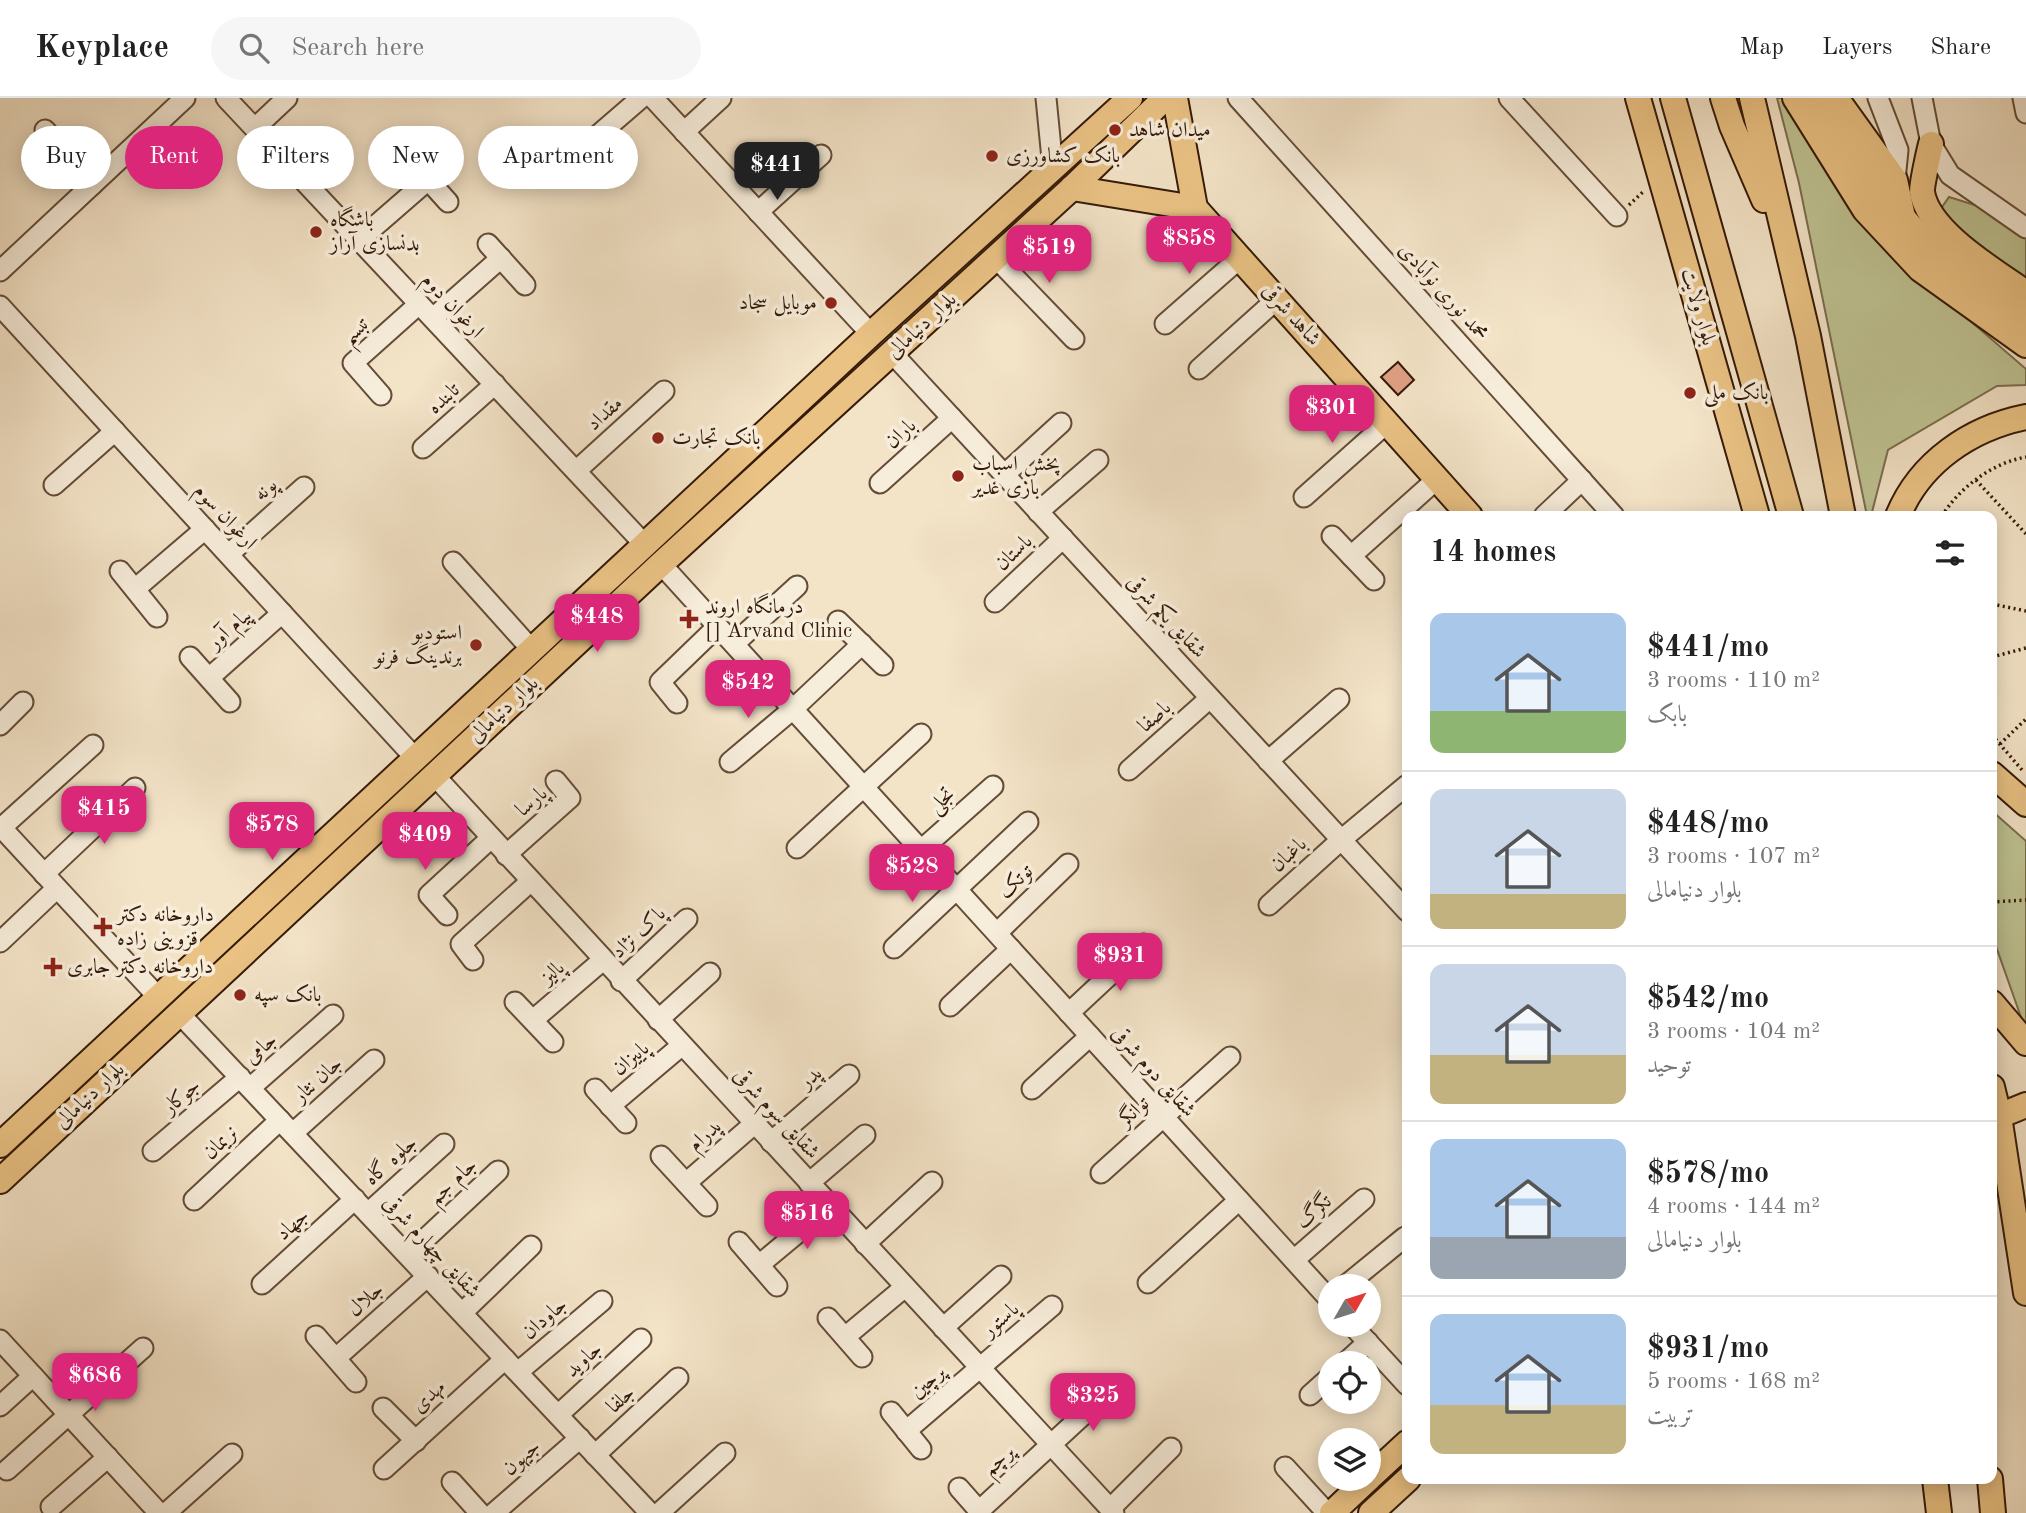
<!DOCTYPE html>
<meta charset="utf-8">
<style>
body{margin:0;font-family:"Old Standard TT",Amiri,serif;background:#f6f6f6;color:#222;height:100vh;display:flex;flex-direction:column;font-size:26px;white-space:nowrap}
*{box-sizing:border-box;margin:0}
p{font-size:23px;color:#767676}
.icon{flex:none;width:38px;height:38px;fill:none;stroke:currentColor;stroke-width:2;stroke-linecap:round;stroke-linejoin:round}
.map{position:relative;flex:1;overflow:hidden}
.panel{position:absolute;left:1402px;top:413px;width:595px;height:973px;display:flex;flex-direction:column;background:#fff;border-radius:14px;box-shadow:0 4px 18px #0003}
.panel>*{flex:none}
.top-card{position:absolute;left:21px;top:28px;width:665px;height:63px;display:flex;gap:14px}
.needle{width:46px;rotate:51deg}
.fabs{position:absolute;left:1318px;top:1176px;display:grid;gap:14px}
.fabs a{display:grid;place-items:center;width:63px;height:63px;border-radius:50%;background:#fff;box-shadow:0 4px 18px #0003;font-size:35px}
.price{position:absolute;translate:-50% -60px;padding:0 16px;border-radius:14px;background:#db2777;color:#fff;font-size:23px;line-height:46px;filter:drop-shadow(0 2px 4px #0008)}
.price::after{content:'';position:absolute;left:50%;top:42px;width:21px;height:16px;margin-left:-10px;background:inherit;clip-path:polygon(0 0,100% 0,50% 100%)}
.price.selected{background:#222;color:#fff}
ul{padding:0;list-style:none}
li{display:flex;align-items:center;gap:21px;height:175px;padding:0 28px}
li+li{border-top:2px solid #e0e0e0}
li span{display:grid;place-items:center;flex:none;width:196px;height:140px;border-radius:14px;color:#555}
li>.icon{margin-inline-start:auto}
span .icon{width:84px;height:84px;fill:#fffc;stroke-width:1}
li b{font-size:30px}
h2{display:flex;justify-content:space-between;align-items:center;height:84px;padding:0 28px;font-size:30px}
.pill{padding:0 24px;border-radius:32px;background:#fff;box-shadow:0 4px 18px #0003;font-size:24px;line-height:63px}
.pill.selected{background:#db2777;color:#fff}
header{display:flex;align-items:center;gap:42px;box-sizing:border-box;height:98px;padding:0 35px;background:#fff;border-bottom:2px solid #e0e0e0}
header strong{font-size:33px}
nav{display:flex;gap:38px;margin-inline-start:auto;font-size:24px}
.search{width:490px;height:63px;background:#f6f6f6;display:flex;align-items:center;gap:18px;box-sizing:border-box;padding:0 24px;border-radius:38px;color:#767676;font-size:26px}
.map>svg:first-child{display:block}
.green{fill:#bfc393;stroke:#7a6e4e;stroke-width:2}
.building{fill:#df9f83;stroke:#351a08;stroke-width:2}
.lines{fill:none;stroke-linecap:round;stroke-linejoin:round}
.minor-casing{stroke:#644c38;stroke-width:23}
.major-casing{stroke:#351a08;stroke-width:28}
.path{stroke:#351a08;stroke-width:3.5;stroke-dasharray:2 3.5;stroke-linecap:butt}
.minor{stroke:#f7eddb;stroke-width:19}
.major{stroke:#eac284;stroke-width:24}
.poi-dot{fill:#8f2418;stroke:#f7eddb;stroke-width:2.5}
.labels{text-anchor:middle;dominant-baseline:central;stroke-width:7;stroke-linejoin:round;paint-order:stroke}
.poi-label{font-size:21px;fill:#351a08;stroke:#f7eddb;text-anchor:start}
.street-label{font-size:21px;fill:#351a08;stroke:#f7eddb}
</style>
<header>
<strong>Keyplace</strong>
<div class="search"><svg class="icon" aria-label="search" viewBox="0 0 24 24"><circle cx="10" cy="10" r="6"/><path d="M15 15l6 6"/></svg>Search here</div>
<nav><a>Map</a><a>Layers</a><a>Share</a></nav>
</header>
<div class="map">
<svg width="2026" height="1415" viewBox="0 0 2026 1415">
<rect width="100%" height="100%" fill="#f3e3c7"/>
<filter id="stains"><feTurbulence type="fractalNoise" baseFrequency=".00286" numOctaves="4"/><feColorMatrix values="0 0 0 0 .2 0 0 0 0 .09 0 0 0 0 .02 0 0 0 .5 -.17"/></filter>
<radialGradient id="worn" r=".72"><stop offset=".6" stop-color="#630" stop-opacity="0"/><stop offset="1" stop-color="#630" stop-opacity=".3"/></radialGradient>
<g class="green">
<path d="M1777,0H1793L1804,15L1872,138L2026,271V287L1997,288L1888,352L1871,418H1867L1799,85Z"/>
<path d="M1949,99L1981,109L2026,137V182L1957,131L1940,112Z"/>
<path d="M1992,713L2026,743V925L2022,922L1992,837Z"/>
</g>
<path class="building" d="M1398,264L1414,282L1398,297L1381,279Z"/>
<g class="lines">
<defs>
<g id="minor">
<path d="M226,0L645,447"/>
<path d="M653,0L871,236"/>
<path d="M1046,0L1053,71"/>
<path d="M1238,0L1614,418"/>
<path d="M1509,0L1617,118"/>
<path d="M1878,0L1898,52L1895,82"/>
<path d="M1922,0L1931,46L1950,77L2026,130"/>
<path d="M2023,0L2026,15"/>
<path d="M255,30L287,0"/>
<path d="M45,32L92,87"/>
<path d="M684,34L721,0"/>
<path d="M404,55L448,104"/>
<path d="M575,57L641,0"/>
<path d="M758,114L821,57"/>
<path d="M359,142L428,82"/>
<path d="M488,146L525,187"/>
<path d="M996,160L1074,241"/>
<path d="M0,173L185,0"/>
<path d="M0,208L416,661"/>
<path d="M433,220L501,160"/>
<path d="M1165,226L1240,160"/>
<path d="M892,255L1407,813"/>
<path d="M1199,271L1277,201"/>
<path d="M381,297L353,265L419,206"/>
<path d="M423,350L495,286"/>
<path d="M576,373L664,293"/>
<path d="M1004,377L1061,325"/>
<path d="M880,385L952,320"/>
<path d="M54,387L115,333"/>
<path d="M1304,399L1387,325"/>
<path d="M1038,414L1098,362"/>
<path d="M1544,418L1582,382"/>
<path d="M1332,438L1374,482"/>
<path d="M229,456L304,389"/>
<path d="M1351,458L1437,381"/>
<path d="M453,464L532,552"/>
<path d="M661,466L1330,1202"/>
<path d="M120,473L157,519"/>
<path d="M135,491L205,431"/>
<path d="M995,504L1063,440"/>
<path d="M838,523L883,567"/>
<path d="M734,546L797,488"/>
<path d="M190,559L230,604"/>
<path d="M209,580L282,515"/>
<path d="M677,605L660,584L718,528"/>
<path d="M0,627L23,604"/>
<path d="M1268,663L1339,601"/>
<path d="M730,664L793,611L862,546"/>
<path d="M1129,672L1210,600"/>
<path d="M434,677L1114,1415"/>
<path d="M0,728L159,900"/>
<path d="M0,731L93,647"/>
<path d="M797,750L921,636"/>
<path d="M921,752L993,688"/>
<path d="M506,757L570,700L556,683"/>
<path d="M44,776L135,690"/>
<path d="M1269,807L1341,742L1407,687"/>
<path d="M447,817L429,797L491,740"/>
<path d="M997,835L1068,766"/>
<path d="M0,844L57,790"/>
<path d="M894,850L1028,724"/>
<path d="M473,862L461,846L531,783"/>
<path d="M621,883L687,821"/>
<path d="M515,904L553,944"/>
<path d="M950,908L1011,851"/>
<path d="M179,915L650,1415"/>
<path d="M1069,915L1143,846"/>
<path d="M533,922L603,862"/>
<path d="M658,922L710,875"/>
<path d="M250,990L333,917"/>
<path d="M595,991L626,1025"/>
<path d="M1032,991L1090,938"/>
<path d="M610,1008L681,948"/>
<path d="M293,1035L374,962"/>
<path d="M771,1044L849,977"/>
<path d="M153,1053L240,979"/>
<path d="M661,1058L707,1108"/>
<path d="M1101,1075L1230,959"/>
<path d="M686,1085L754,1026"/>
<path d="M809,1085L865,1037"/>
<path d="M194,1102L280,1022"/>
<path d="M368,1115L444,1046"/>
<path d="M739,1144L777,1188"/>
<path d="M865,1146L932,1084"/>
<path d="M408,1157L498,1073"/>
<path d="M1294,1162L1364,1101"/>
<path d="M759,1167L830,1108"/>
<path d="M1148,1185L1239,1102"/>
<path d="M262,1186L355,1101"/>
<path d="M1345,1188L1405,1139"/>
<path d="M462,1215L531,1148"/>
<path d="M828,1220L862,1259"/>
<path d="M1352,1227L1407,1287"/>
<path d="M943,1230L1001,1178"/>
<path d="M316,1238L356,1284"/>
<path d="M845,1239L905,1189"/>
<path d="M0,1242L159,1415"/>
<path d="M336,1260L428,1178"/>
<path d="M1345,1265L1368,1244"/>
<path d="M518,1274L602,1203"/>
<path d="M1310,1297L1330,1279"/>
<path d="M0,1308L33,1278"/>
<path d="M383,1310L416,1343"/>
<path d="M891,1314L921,1351"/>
<path d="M558,1317L641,1241"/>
<path d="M906,1333L1052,1208"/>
<path d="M595,1357L678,1280"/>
<path d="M1285,1369L1327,1415"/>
<path d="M384,1371L505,1261"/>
<path d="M7,1372L143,1250"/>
<path d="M452,1384L480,1415"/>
<path d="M959,1390L981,1415"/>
<path d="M51,1409L108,1359"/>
<path d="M1110,1411L1171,1350"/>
<path d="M979,1413L1108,1294"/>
<path d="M166,1415L232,1356"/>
<path d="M494,1415L580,1340"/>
<path d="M659,1415L725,1355"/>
</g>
<g id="major">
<path d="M1175,0L1195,110"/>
<path d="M1638,0L1757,418"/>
<path d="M1673,0L1791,418"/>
<path d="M1723,0L1732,28L1764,102"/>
<path d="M1752,0L1808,238L1843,418"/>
<path d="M1795,0L1865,112L1920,171L2026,247"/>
<path d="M1816,0L1873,86L1930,150L2026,221"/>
<path d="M1836,0L1895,82L1903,119"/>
<path d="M1931,46C1929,54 1921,90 1922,94C1928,134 1995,173 2026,195"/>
<path d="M1072,90L1195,110"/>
<path d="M1195,110L1470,418"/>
<path d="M1898,418C1920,364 1971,330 2026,319"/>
<path d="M1992,676L2026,706"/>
<path d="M1992,905L2026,945"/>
<path d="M1992,989L1999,1018L2026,1195"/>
<path d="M1994,1033L1999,1018L2026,1007"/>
<path d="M0,1047L871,236L1130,0"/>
<path d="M0,1083L661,466L1072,90L1165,0"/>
<path d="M1368,1381L1407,1345"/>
<path d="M1935,1381L1939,1415"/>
<path d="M1990,1381L1993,1415"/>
<path d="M1332,1415L1368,1381"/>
<path d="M1371,1415L1408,1381"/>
</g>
</defs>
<use href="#minor" class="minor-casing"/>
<use href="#major" class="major-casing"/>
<g class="path">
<path d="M1629,107L1644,93"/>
<path d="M1976,382L2026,436"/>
<path d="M1942,418C1959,390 1992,365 2026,359"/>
<path d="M1992,506L2026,513"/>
<path d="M1992,559L2026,550"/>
<path d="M1992,637L2022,672"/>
<path d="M2000,646L2026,621"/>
<path d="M1992,804L2026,802"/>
</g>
<use href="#minor" class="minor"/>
<use href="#major" class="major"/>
</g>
<g class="poi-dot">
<circle cx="1115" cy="32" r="7"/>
<circle cx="992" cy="58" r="7"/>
<circle cx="316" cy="134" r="7"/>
<circle cx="831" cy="205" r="7"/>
<circle cx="1690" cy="295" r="7"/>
<circle cx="658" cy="340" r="7"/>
<circle cx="958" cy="378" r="7"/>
<path d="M685.5 510.5h7v7h7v7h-7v7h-7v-7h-7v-7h7z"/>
<circle cx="476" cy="547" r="7"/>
<path d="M99.5 818.5h7v7h7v7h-7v7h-7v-7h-7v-7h7z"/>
<path d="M49.5 858.5h7v7h7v7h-7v7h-7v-7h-7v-7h7z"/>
<circle cx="240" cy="897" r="7"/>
</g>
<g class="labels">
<g class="poi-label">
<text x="1129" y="32">میدان شاهد</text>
<text x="1006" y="58">بانک کشاورزی</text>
<text x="330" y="122">باشگاه<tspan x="330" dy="24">بدنسازی آراز</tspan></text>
<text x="817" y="205" text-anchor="end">موبایل سجاد</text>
<text x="1704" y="295">بانک ملی</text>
<text x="672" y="340">بانک تجارت</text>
<text x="972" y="366">پخش اسباب<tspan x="972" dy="24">بازی غدیر</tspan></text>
<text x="705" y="509">درمانگاه اروند<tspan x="705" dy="24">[] Arvand Clinic</tspan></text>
<text x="462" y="535" text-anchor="end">استودیو<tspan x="462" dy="24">برندینگ فرنو</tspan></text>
<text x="117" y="817">داروخانه دکتر<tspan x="117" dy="24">قزوینی زاده</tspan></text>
<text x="67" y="869">داروخانه دکتر جابری</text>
<text x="254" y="897">بانک سپه</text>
</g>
<g class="street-label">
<text transform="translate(1443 194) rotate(48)">محمد نوری نوآبادی</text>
<text transform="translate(452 208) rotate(47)">ارغوان دوم</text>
<text transform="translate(1698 209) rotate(74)">بلوار ولایت</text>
<text transform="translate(1291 217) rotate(48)">شاهد شرقی</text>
<text transform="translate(922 228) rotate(-43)">بلوار دنیامالی</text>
<text transform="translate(356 233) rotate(-45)">تبسم</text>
<text transform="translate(444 301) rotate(-42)">تابنده</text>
<text transform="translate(605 316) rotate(-42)">مقداد</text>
<text transform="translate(901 336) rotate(-42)">باران</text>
<text transform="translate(266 392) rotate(-42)">پونه</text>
<text transform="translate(225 419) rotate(47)">ارغوان سوم</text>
<text transform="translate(1014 455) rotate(-43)">باستان</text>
<text transform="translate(1166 519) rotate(47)">شقایق یکم شرقی</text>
<text transform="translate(230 531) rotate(-42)">پیام آور</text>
<text transform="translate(504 612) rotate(-43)">بلوار دنیامالی</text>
<text transform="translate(1155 619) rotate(-42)">باصفا</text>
<text transform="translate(942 703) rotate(-42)">تجلی</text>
<text transform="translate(532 704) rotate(-41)">پارسا</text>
<text transform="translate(1289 757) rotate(-42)">باغبان</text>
<text transform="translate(1016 784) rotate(-44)">توتک</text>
<text transform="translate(639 835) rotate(-43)">پاک نژاد</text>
<text transform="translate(553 875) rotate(-41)">پالیز</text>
<text transform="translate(261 951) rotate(-42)">جامی</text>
<text transform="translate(631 961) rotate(-40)">پاییزان</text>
<text transform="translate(1153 974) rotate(48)">شقایق دوم شرقی</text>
<text transform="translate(811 980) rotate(-41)">پدر</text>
<text transform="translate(318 982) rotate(-42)">جان نثار</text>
<text transform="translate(90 998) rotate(-43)">بلوار دنیامالی</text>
<text transform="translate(182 999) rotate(-41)">جوکار</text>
<text transform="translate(1134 1014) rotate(-42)">توانگر</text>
<text transform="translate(776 1016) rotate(47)">شقایق سوم شرقی</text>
<text transform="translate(705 1038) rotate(-42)">پدرام</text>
<text transform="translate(221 1045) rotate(-43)">نریمان</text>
<text transform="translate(391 1063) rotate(-42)">جلوه گاه</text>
<text transform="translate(453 1084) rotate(-43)">جام جم</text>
<text transform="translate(1314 1114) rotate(-41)">تگرگ</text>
<text transform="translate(293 1127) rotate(-42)">جهاد</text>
<text transform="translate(431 1149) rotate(47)">شقایق چهارم شرقی</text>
<text transform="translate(366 1202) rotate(-42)">جلال</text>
<text transform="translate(545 1221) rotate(-41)">جاودان</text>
<text transform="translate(1001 1222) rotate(-41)">پاستور</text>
<text transform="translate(584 1262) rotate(-42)">جاوید</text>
<text transform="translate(928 1284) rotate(-40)">پرچین</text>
<text transform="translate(429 1299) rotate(-42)">مهدی</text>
<text transform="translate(621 1302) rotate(-43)">جلفا</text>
<text transform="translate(522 1360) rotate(-41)">جیهون</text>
<text transform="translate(999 1363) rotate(-43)">پرچم</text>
</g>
</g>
<rect width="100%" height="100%" filter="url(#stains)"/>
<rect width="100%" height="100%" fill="url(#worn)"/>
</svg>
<div class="fabs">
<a><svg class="needle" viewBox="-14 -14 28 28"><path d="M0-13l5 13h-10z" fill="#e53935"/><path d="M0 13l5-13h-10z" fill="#767676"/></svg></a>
<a><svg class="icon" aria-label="locate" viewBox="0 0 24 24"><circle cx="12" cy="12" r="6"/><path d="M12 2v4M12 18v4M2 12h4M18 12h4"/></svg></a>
<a><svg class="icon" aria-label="layers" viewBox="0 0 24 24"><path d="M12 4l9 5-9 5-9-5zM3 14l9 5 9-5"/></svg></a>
</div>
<b class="price selected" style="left:777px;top:104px">$441</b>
<b class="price" style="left:1189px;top:178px">$858</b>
<b class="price" style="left:1049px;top:187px">$519</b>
<b class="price" style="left:1332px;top:347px">$301</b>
<b class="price" style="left:597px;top:556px">$448</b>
<b class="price" style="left:748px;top:622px">$542</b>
<b class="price" style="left:104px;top:748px">$415</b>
<b class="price" style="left:272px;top:764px">$578</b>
<b class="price" style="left:425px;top:774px">$409</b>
<b class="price" style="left:912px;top:806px">$528</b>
<b class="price" style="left:1120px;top:895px">$931</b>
<b class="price" style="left:807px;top:1153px">$516</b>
<b class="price" style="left:95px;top:1315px">$686</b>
<b class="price" style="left:1093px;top:1335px">$325</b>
<div class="top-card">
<a class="pill">Buy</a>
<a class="pill selected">Rent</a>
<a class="pill">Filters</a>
<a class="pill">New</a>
<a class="pill">Apartment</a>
</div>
<section class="panel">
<h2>14 homes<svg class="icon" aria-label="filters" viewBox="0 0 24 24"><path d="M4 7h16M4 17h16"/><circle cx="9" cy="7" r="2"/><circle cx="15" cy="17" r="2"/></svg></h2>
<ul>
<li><span style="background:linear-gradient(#a9c7e8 70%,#8fb573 0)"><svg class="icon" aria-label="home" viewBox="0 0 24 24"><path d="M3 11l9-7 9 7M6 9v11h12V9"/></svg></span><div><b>$441/mo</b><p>3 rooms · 110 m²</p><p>بابک</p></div></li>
<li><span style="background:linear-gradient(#c9d6e8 75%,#c2b280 0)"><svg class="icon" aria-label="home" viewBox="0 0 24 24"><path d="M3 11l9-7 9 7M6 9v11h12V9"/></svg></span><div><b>$448/mo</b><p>3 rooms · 107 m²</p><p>بلوار دنیامالی</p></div></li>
<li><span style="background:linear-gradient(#c9d6e8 65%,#c2b280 0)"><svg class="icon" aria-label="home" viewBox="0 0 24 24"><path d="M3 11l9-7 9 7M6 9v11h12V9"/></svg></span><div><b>$542/mo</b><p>3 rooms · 104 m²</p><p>توحید</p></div></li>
<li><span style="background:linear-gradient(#a9c7e8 70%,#9aa5b1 0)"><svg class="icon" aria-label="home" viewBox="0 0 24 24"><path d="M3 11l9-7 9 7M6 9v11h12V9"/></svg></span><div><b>$578/mo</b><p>4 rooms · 144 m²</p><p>بلوار دنیامالی</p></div></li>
<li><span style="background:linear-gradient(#a9c7e8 65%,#c2b280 0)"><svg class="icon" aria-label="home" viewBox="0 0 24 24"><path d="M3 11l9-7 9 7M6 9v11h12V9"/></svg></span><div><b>$931/mo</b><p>5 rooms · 168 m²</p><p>تربیت</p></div></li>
</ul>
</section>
</div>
